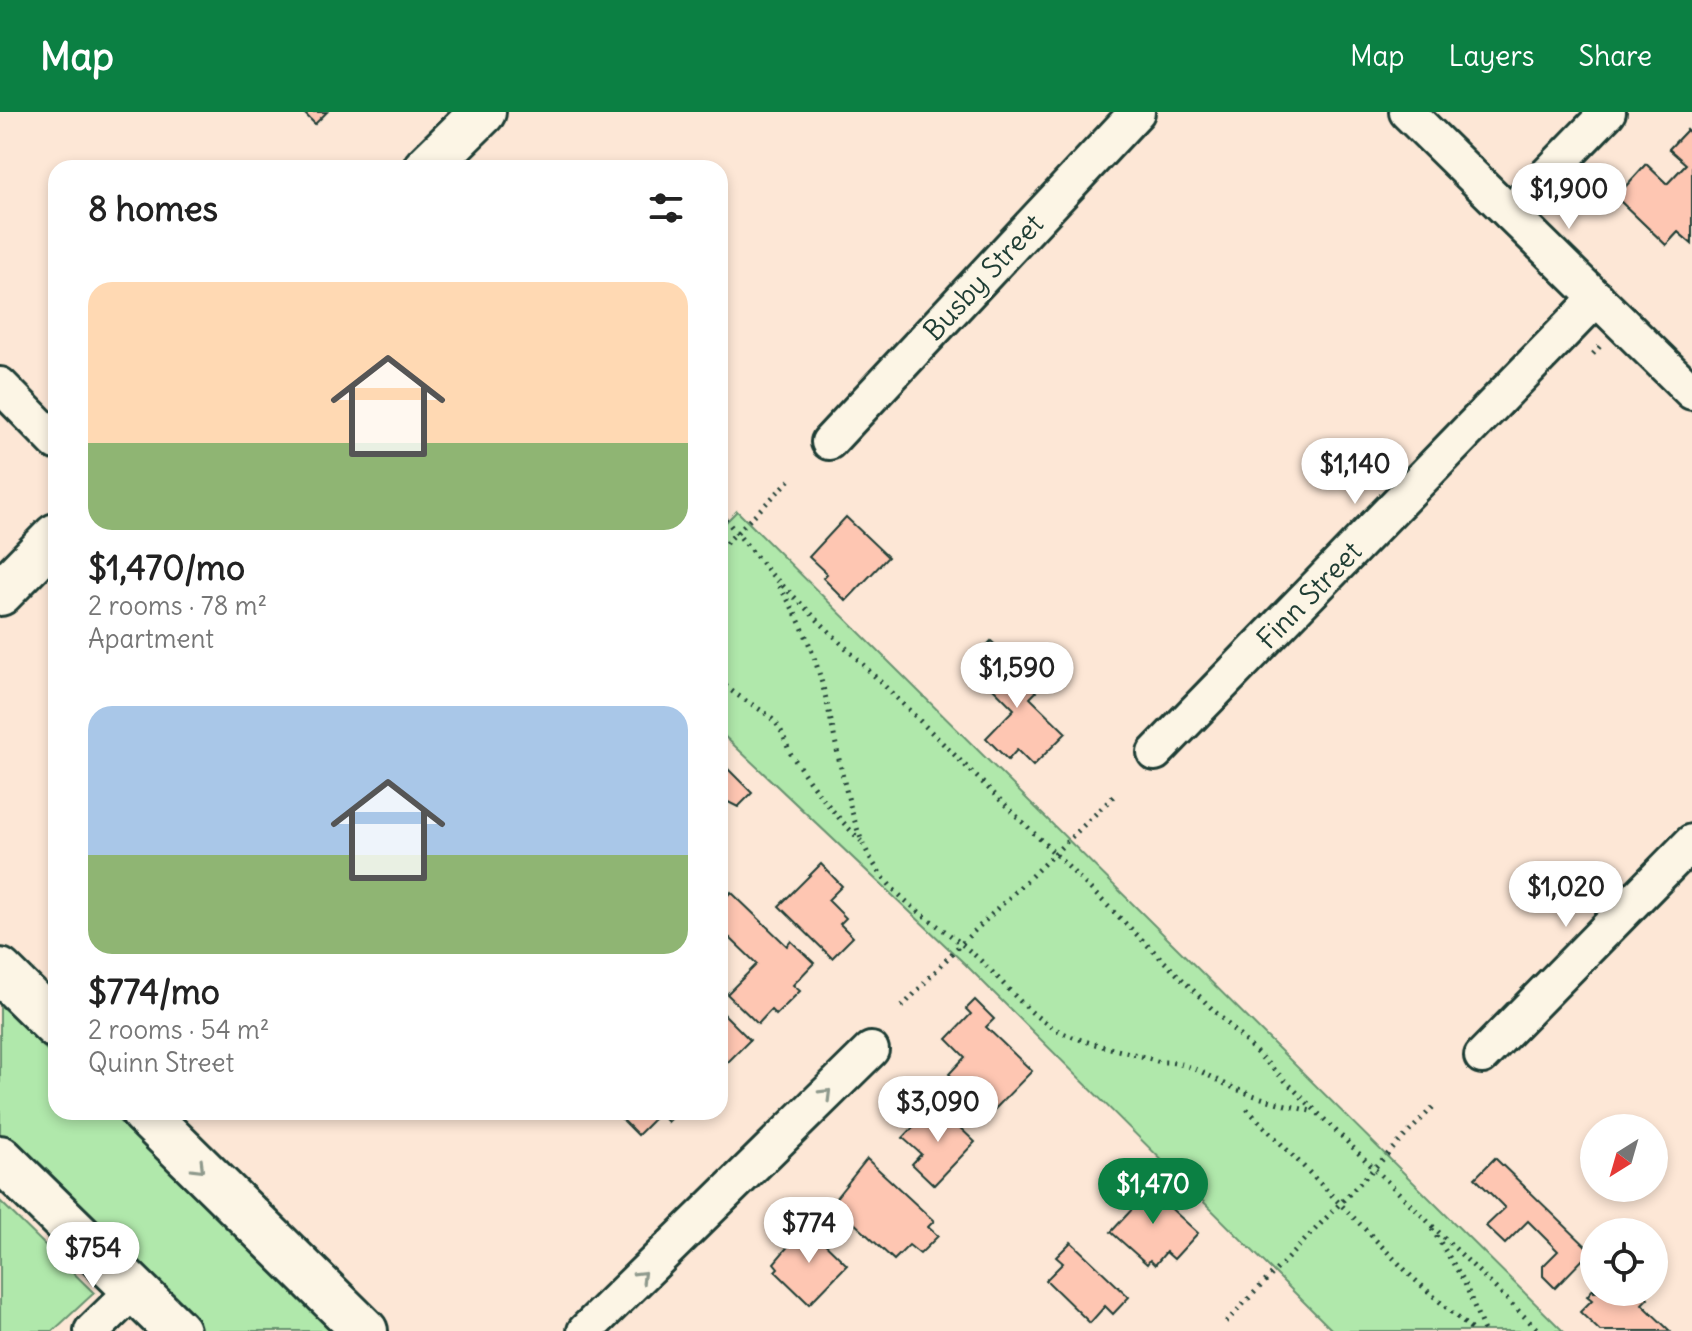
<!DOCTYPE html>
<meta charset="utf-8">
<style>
body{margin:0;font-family:Delius,sans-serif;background:#f2f2f2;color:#222;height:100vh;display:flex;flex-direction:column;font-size:30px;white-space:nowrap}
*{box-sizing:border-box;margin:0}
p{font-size:26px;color:#767676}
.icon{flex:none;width:44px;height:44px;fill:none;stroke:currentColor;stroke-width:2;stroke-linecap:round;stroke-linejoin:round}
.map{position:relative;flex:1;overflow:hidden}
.panel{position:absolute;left:48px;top:48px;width:680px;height:960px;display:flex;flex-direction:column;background:#fff;border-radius:24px;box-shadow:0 4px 12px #0003}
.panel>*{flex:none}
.needle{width:52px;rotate:217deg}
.buttons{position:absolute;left:1580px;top:1002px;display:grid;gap:16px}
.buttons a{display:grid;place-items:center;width:88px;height:88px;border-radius:50%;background:#fff;box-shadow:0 4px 12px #0003;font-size:40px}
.price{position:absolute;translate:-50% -68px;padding:0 18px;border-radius:28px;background:#fff;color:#222;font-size:26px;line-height:52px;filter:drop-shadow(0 2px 4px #0008)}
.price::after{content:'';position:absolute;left:50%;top:48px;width:24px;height:18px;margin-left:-12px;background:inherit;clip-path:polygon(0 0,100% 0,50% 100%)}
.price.active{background:#0b8043;color:#fff}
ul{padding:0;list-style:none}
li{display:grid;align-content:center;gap:16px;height:424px;padding:0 40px}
li span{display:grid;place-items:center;height:248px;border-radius:24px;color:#555}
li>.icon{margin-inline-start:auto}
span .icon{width:144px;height:144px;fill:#fffc;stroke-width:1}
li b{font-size:34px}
h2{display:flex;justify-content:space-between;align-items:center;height:96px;padding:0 40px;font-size:34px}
header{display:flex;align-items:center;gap:48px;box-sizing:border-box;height:112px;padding:0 40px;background:#0b8043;color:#fff}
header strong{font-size:38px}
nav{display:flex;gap:44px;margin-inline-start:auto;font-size:28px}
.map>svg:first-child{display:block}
.green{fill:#b0e8ab;stroke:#689270;stroke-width:2}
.building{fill:#fec6b2;stroke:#1f3d34;stroke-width:2}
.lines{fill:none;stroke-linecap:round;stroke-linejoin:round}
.minor-casing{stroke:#1f3d34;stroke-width:40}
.tertiary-casing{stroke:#1f3d34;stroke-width:50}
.secondary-casing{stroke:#1f3d34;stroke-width:50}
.path{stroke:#1f3d34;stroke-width:5;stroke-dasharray:2 6;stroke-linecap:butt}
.minor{stroke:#fcf5e5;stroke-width:34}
.tertiary{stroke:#fcf5e5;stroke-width:44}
.secondary{stroke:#fcf5e5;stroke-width:44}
.oneway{stroke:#8e998c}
.labels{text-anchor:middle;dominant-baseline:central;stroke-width:6;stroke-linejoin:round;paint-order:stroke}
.street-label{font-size:28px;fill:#1f3d34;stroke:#fcf5e5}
</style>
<header>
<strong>Map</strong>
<nav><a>Map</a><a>Layers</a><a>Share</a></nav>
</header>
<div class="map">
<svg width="1692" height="1219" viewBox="0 0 1692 1219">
<rect width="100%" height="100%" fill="#fde7d6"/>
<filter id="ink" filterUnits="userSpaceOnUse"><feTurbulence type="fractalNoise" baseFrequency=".0125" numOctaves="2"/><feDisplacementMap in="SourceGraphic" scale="16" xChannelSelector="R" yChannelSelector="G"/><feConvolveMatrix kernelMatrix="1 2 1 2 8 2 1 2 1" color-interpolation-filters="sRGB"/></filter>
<g filter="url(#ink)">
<g class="green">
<path d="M737,399L1563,1219H1333L965,852L720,620V416Z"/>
<path d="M0,892L56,947V1000H110L332,1219H200L0,1022Z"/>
<path d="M0,1089L94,1181L53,1219H0Z"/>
</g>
<g class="building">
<path d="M303,0H327L315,12Z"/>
<path d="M1687,18L1692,23V89L1688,93L1692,97V132L1678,120L1666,133L1616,85L1646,52L1667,72L1686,52L1669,37Z"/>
<path d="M1687,18L1692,23V132L1678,120L1666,133L1616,85L1646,52L1667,72L1686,52L1669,37Z"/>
<path d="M846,405L888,445L846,489L823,466L827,462L809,445Z"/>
<path d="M991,529L1006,543L1002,547L1036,580L1030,586L1066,621L1033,654L1017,638L1008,648L986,626L1014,597L969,552Z"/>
<path d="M720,649L752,681L738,695L720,686Z"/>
<path d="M821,752L842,774L828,788L846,806L840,812L853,825L832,846L779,794Z"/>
<path d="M731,780L787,834L791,829L814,851L793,873L800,879L776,903L771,898L758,912L727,882L757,852L730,826L720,836V791Z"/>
<path d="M975,888L994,907L986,915L1032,959L990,1002L949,962L965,945L947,927L971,902L966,897Z"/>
<path d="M720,898L750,928L727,951L725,946L720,950Z"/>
<path d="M935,992L975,1030L934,1073L912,1052L921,1042L903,1026Z"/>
<path d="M615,1000H678L668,1010L660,1001L638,1023Z"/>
<path d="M1495,1046L1591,1139L1555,1176L1543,1164V1154L1558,1139L1528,1109L1505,1132L1486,1114L1505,1096L1475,1066Z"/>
<path d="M867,1047L934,1109L928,1115L938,1124L920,1142L909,1133L894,1148L838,1096L841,1092L835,1087Z"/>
<path d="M1146,1065L1169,1086L1165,1091L1198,1121L1174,1147L1166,1140L1155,1153L1150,1148L1147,1152L1111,1120L1136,1093L1127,1085Z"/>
<path d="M806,1113L847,1153L809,1192L775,1159L778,1156L774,1151Z"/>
<path d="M1071,1130L1129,1185L1113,1202L1105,1194L1090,1211L1046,1168L1063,1151L1056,1145Z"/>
<path d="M1594,1176V1180H1642L1648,1186L1642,1192L1670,1219H1600L1580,1200L1592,1188L1587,1184Z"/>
</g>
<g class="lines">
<defs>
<g id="minor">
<path d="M1407,0L1692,280"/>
<path d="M1510,101L1608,0"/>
<path d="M0,273L56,330"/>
<path d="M829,330L1137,0"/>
<path d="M1155,641L1597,186"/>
<path d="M1482,944L1692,730"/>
<path d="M92,1219L134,1178"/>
<path d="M585,1219L871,938"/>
</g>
<g id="tertiary">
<path d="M426,56L483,0"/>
<path d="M0,481L56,424"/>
</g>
<g id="secondary">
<path d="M0,859L56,914"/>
<path d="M143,1000L365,1219"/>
<path d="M0,1046L177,1219"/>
</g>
</defs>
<use href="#minor" class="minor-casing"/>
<use href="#tertiary" class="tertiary-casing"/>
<use href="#secondary" class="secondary-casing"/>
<g class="path">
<path d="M1593,242L1602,232"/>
<path d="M720,401L772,463L1539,1219"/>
<path d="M720,437L792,366"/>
<path d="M779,474C833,556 828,628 857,716C882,788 929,801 979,847C1006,872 1028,904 1061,920C1091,934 1129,939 1160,950C1190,949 1210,966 1236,977C1261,987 1289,994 1315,1000"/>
<path d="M720,568C737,588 766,596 778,614C784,622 786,633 791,642C812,675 834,702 861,729"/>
<path d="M902,895L960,833L1114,684"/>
<path d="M1247,997L1413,1166L1473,1219"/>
<path d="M1432,1117L1464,1169L1484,1219"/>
<path d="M1226,1210L1435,993"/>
</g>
<use href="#minor" class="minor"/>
<use href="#tertiary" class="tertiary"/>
<use href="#secondary" class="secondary"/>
</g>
<defs><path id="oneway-chevron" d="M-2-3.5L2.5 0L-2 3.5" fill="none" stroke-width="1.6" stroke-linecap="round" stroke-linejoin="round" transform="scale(2)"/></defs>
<g class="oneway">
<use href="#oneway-chevron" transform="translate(826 982) rotate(-45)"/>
<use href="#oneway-chevron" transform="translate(199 1055) rotate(45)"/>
<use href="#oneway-chevron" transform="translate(641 1164) rotate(-45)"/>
</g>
</g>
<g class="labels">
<g class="street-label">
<text transform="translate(983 165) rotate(-47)">Busby Street</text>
<text transform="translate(1309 483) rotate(-46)">Finn Street</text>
</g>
</g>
</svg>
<div class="buttons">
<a><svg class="needle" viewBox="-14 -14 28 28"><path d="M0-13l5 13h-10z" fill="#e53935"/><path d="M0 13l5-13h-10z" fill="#767676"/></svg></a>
<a><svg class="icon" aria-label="locate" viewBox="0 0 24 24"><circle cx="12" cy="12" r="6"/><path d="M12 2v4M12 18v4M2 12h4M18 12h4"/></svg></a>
</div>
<b class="price" style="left:1569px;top:119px">$1,900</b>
<b class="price" style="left:1355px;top:394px">$1,140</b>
<b class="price" style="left:1017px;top:598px">$1,590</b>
<b class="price" style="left:1566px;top:817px">$1,020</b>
<b class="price" style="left:938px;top:1032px">$3,090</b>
<b class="price active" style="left:1153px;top:1114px">$1,470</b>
<b class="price" style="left:809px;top:1153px">$774</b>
<b class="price" style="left:93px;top:1178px">$754</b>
<section class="panel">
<h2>8 homes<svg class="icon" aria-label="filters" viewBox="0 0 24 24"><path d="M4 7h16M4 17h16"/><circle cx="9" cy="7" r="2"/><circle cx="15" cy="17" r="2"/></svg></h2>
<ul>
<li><span style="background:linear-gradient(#ffd9b3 65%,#8fb573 0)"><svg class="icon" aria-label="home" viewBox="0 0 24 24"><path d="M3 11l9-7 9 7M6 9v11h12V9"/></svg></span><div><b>$1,470/mo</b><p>2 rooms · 78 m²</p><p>Apartment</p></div></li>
<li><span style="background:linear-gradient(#a9c7e8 60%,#8fb573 0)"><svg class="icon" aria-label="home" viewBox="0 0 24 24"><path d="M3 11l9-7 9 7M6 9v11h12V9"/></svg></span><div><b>$774/mo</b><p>2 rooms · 54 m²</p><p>Quinn Street</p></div></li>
</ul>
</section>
</div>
